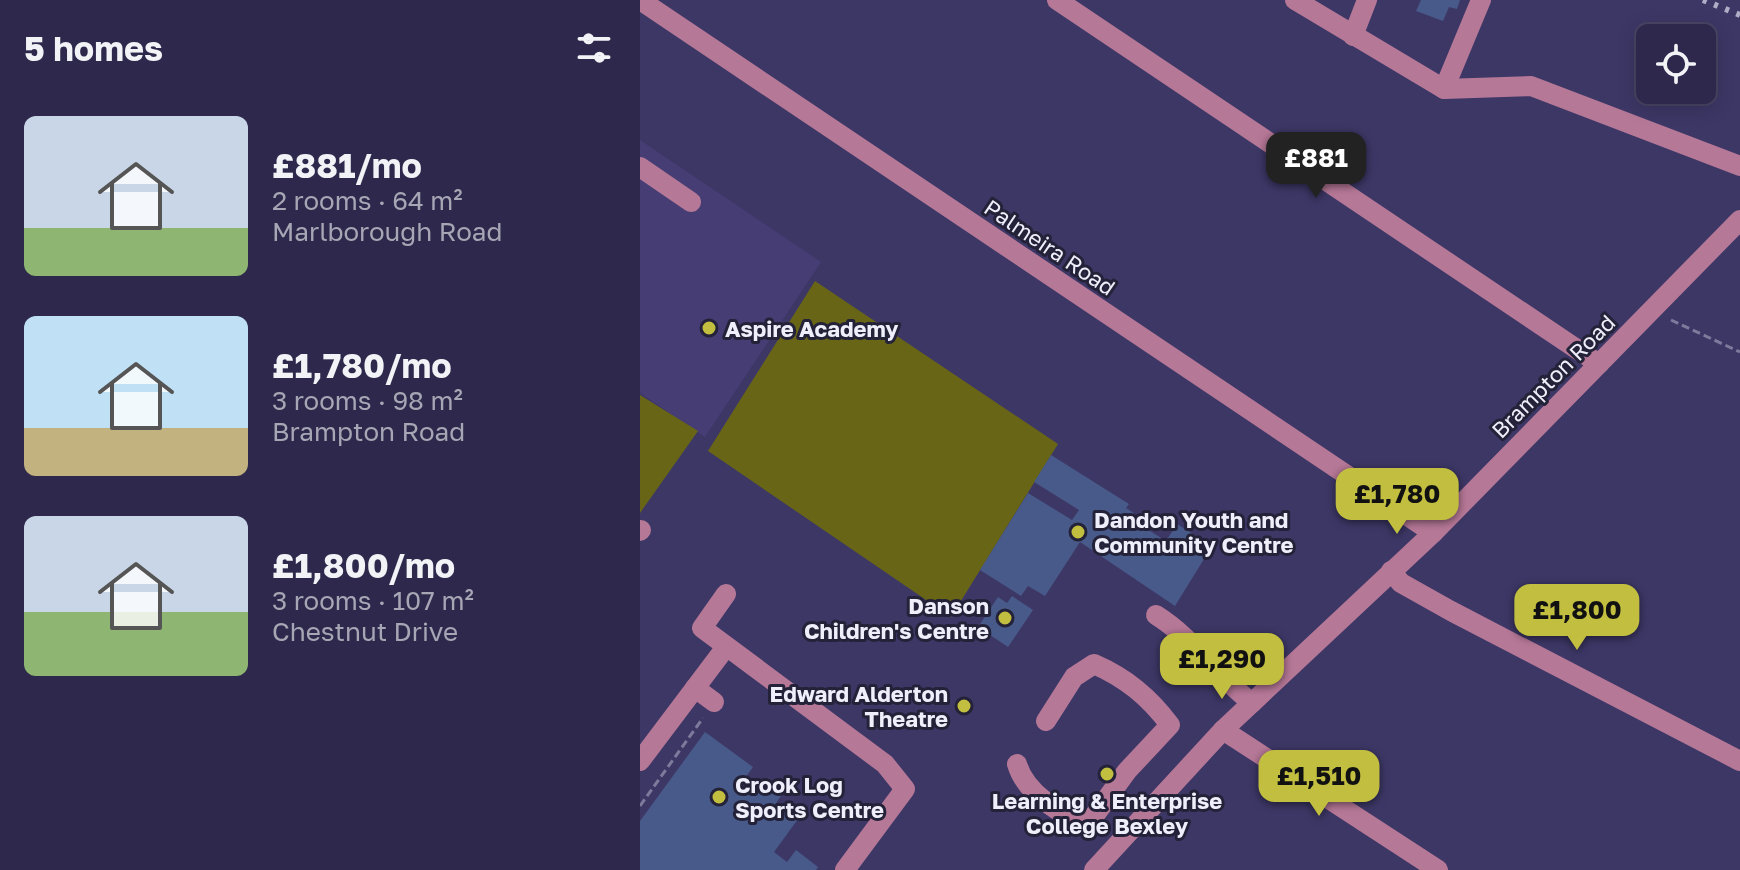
<!DOCTYPE html>
<meta charset="utf-8">
<style>
body{margin:0;font-family:"Golos Text",sans-serif;background:#363153;color:#f1f3f6;height:100vh;display:flex;flex-direction:column;font-size:30px;white-space:nowrap}
*{box-sizing:border-box;margin:0}
p{font-size:26px;color:#a7a6b5}
.icon{flex:none;width:44px;height:44px;fill:none;stroke:currentColor;stroke-width:2;stroke-linecap:round;stroke-linejoin:round}
.map{position:relative;flex:1;overflow:hidden}
.drawer{display:flex;flex-direction:column;background:#2e294c;width:640px}
.drawer>*{flex:none}
.buttons{position:absolute;left:996px;top:24px;display:grid;gap:16px}
.buttons a{display:grid;place-items:center;width:80px;height:80px;border-radius:12px;background:#2e294c;box-shadow:0 4px 20px #0003,0 0 0 2px #494564;font-size:40px}
.price{position:absolute;translate:-50% -68px;padding:0 18px;border-radius:16px;background:#c1be40;color:#111;font-size:26px;line-height:52px;filter:drop-shadow(0 2px 4px #0008)}
.price::after{content:'';position:absolute;left:50%;top:48px;width:24px;height:18px;margin-left:-12px;background:inherit;clip-path:polygon(0 0,100% 0,50% 100%)}
.price.selected{background:#222;color:#fff}
ul{padding:0;list-style:none}
li{display:flex;align-items:center;gap:24px;height:200px;padding:0 24px}
li span{display:grid;place-items:center;flex:none;width:224px;height:160px;border-radius:12px;color:#555}
li>.icon{margin-inline-start:auto}
span .icon{width:96px;height:96px;fill:#fffc;stroke-width:1}
li b{font-size:34px}
h2{display:flex;justify-content:space-between;align-items:center;height:96px;padding:0 24px;font-size:34px}
main{display:flex;flex:1;min-height:0}
.map>svg:first-child{display:block}
.built{fill:#453d74}
.green{fill:#686616}
.building{fill:#485a89}
.lines{fill:none;stroke-linecap:round;stroke-linejoin:round}
.path{stroke:#7e7a9c;stroke-width:3;stroke-dasharray:8 4;stroke-linecap:butt}
.minor{stroke:#b67897;stroke-width:20}
.rail{stroke:#b0aec6;stroke-width:6;stroke-dasharray:4 8;stroke-linecap:butt}
.poi-dot{fill:#c1be40;stroke:#242238;stroke-width:3}
.labels{text-anchor:middle;dominant-baseline:central;stroke-width:6;stroke-linejoin:round;paint-order:stroke}
.street-label{font-size:22px;fill:#efeffb;stroke:#242238}
.poi-label{font-size:22px;font-weight:bold;fill:#efeffb;stroke:#242238;text-anchor:start}
</style>
<main>
<section class="drawer">
<h2>5 homes<svg class="icon" aria-label="filters" viewBox="0 0 24 24"><path d="M4 7h16M4 17h16"/><circle cx="9" cy="7" r="2"/><circle cx="15" cy="17" r="2"/></svg></h2>
<ul>
<li><span style="background:linear-gradient(#c9d6e8 70%,#8fb573 0)"><svg class="icon" aria-label="home" viewBox="0 0 24 24"><path d="M3 11l9-7 9 7M6 9v11h12V9"/></svg></span><div><b>£881/mo</b><p>2 rooms · 64 m²</p><p>Marlborough Road</p></div></li>
<li><span style="background:linear-gradient(#bfe0f5 70%,#c2b280 0)"><svg class="icon" aria-label="home" viewBox="0 0 24 24"><path d="M3 11l9-7 9 7M6 9v11h12V9"/></svg></span><div><b>£1,780/mo</b><p>3 rooms · 98 m²</p><p>Brampton Road</p></div></li>
<li><span style="background:linear-gradient(#c9d6e8 60%,#8fb573 0)"><svg class="icon" aria-label="home" viewBox="0 0 24 24"><path d="M3 11l9-7 9 7M6 9v11h12V9"/></svg></span><div><b>£1,800/mo</b><p>3 rooms · 107 m²</p><p>Chestnut Drive</p></div></li>
</ul>
</section>
<div class="map">
<svg width="1100" height="870" viewBox="0 0 1100 870">
<rect width="100%" height="100%" fill="#3d3766"/>
<path class="built" d="M0,140L181,262L65,437L0,393Z"/>
<g class="green">
<path d="M175,281L418,444L311,617L68,451Z"/>
<path d="M0,395L58,431L0,513Z"/>
</g>
<g class="building">
<path d="M781,0H820L817,9L809,7L803,21L776,11Z"/>
<path d="M411,455L489,504L486,508L494,513L491,519L526,541L537,524L572,546L535,606L440,542L405,596L388,586L381,596L340,570L388,493L432,520L439,510L394,482Z"/>
<path d="M372,596L393,610L368,647L338,627L358,597L367,603Z"/>
<path d="M65,732L113,767L105,778L120,789L128,778L145,790L136,803L158,819L134,852L147,862L156,850L178,867L176,870H0V821Z"/>
</g>
<g class="lines">
<g class="path">
<path d="M1031,320L1100,352"/>
<path d="M0,806L63,718"/>
</g>
<g class="minor">
<path d="M0,0L793,533"/>
<path d="M417,0L959,364"/>
<path d="M655,0L804,89L891,86L1100,166"/>
<path d="M713,36L727,0"/>
<path d="M804,89L841,0"/>
<path d="M0,167L51,202"/>
<path d="M0,531L1,530"/>
<path d="M751,571L761,583L811,611L1100,761"/>
<path d="M86,594L62,628L245,764L265,789L205,870"/>
<path d="M516,615C553,638 577,676 612,703"/>
<path d="M55,688L74,702"/>
<path d="M583,730L798,870"/>
<path d="M0,761L86,647"/>
<path d="M377,764C385,792 421,817 449,823L487,771L530,725C509,697 486,678 454,664L434,677L406,721"/>
<path d="M454,870L583,730L793,533L1100,220"/>
</g>
<path class="rail" d="M1063,0L1100,15"/>
</g>
<g class="poi-dot">
<circle cx="69" cy="328" r="8"/>
<circle cx="438" cy="532" r="8"/>
<circle cx="365" cy="618" r="8"/>
<circle cx="324" cy="706" r="8"/>
<circle cx="467" cy="774" r="8"/>
<circle cx="79" cy="797" r="8"/>
</g>
<g class="labels">
<g class="street-label">
<text transform="translate(410 247) rotate(34)">Palmeira Road</text>
<text transform="translate(913 376) rotate(-45)">Brampton Road</text>
</g>
<g class="poi-label">
<text x="85" y="328">Aspire Academy</text>
<text x="454" y="519">Dandon Youth and<tspan x="454" dy="25">Community Centre</tspan></text>
<text x="349" y="605" text-anchor="end">Danson<tspan x="349" dy="25">Children's Centre</tspan></text>
<text x="308" y="693" text-anchor="end">Edward Alderton<tspan x="308" dy="25">Theatre</tspan></text>
<text x="95" y="784">Crook Log<tspan x="95" dy="25">Sports Centre</tspan></text>
<text x="467" y="800" text-anchor="middle">Learning &amp; Enterprise<tspan x="467" dy="25">College Bexley</tspan></text>
</g>
</g>
</svg>
<div class="buttons">
<a><svg class="icon" aria-label="locate" viewBox="0 0 24 24"><circle cx="12" cy="12" r="6"/><path d="M12 2v4M12 18v4M2 12h4M18 12h4"/></svg></a>
</div>
<b class="price selected" style="left:676px;top:200px">£881</b>
<b class="price" style="left:757px;top:536px">£1,780</b>
<b class="price" style="left:937px;top:652px">£1,800</b>
<b class="price" style="left:582px;top:701px">£1,290</b>
<b class="price" style="left:679px;top:818px">£1,510</b>
</div>
</main>
